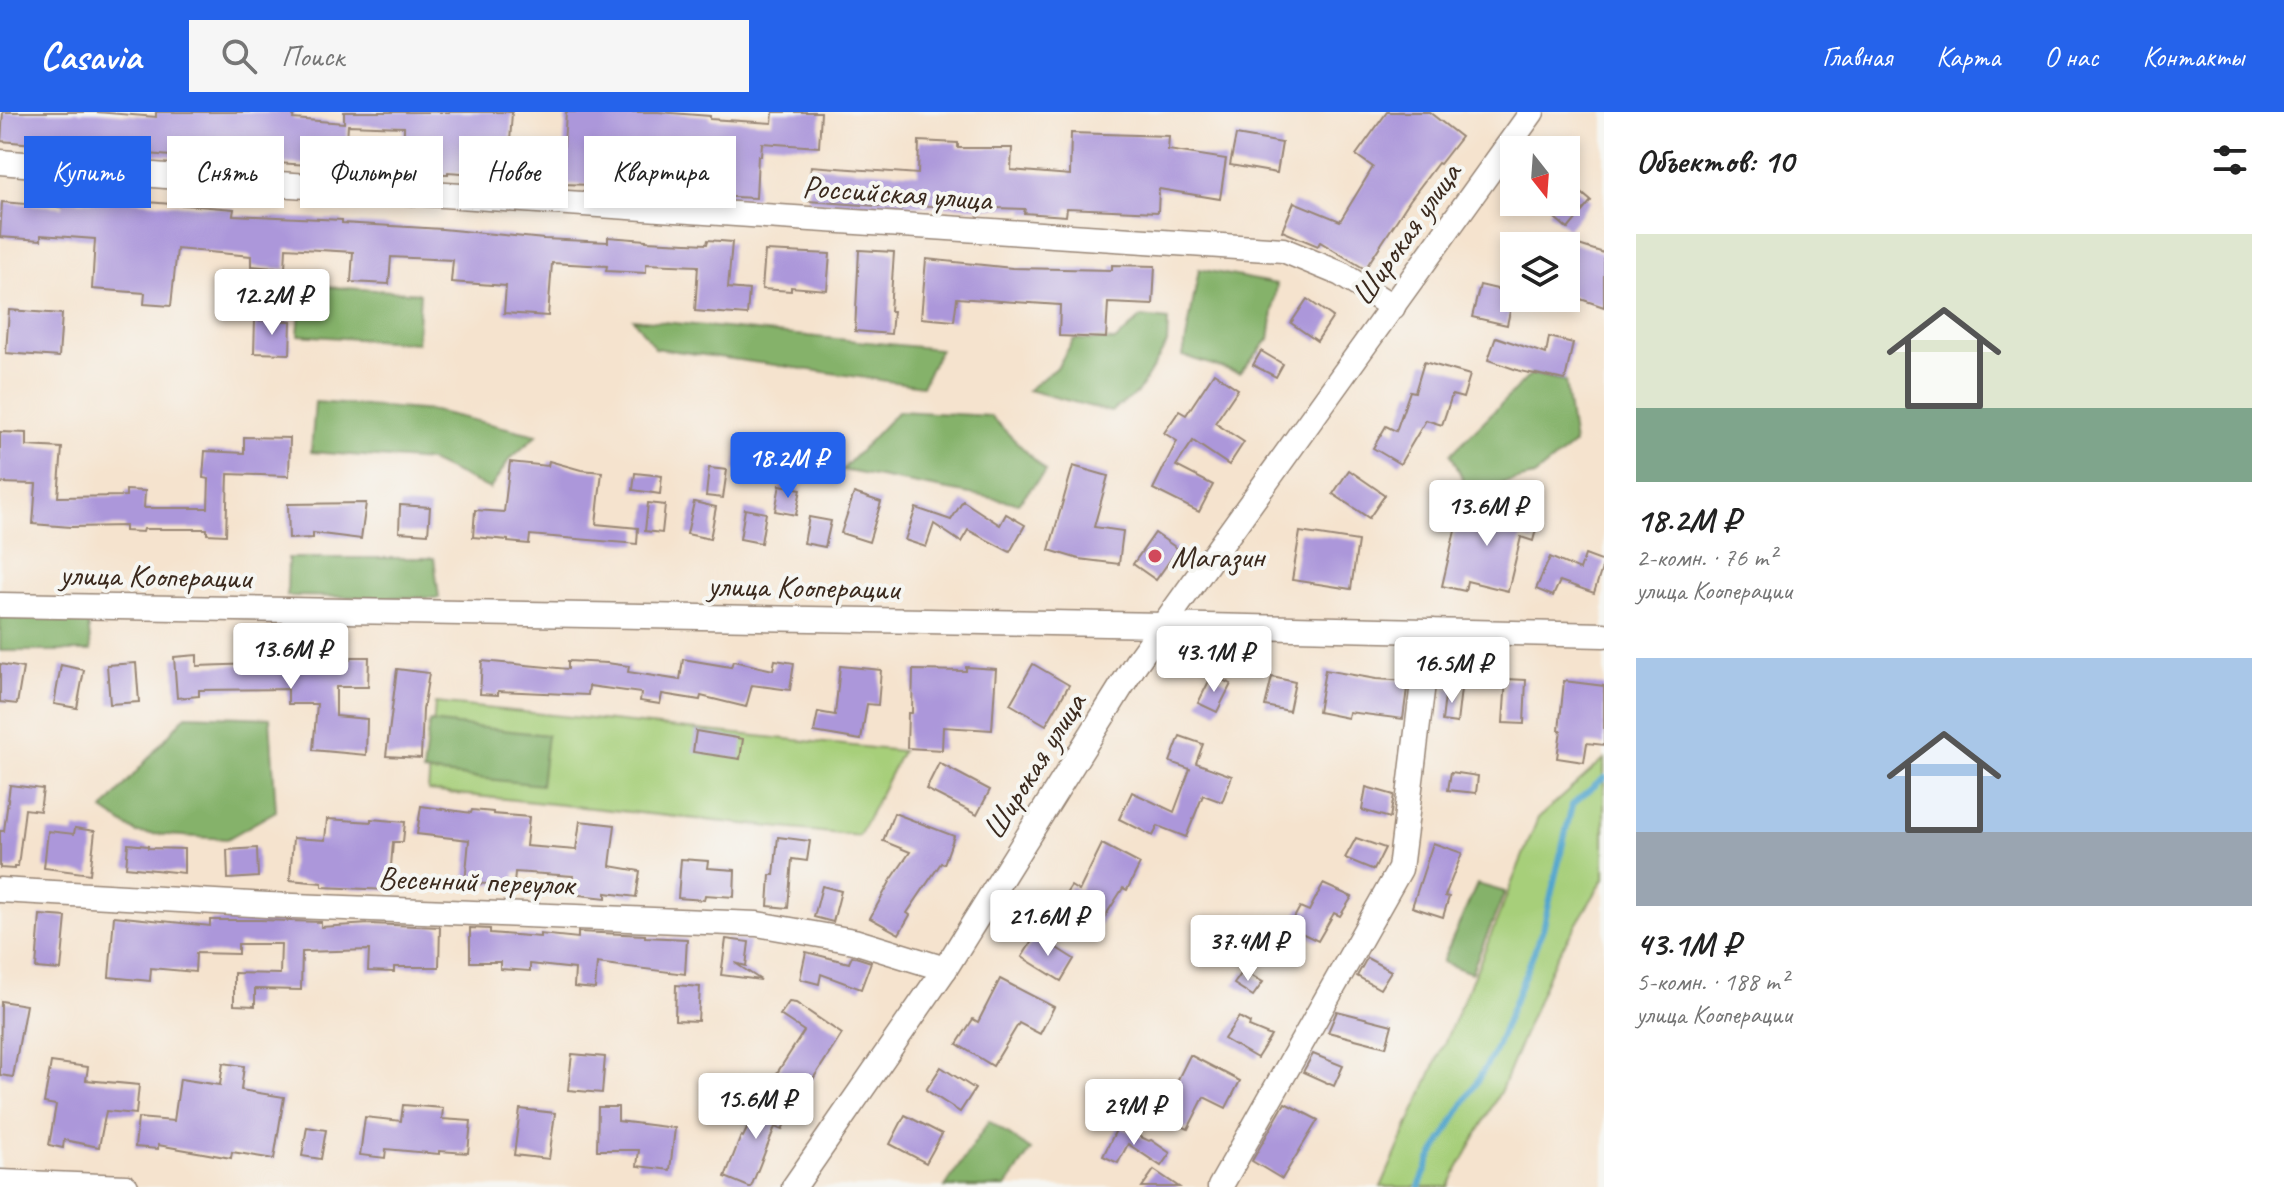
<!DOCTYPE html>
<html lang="ru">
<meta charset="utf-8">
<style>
body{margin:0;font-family:Caveat,sans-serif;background:#f6f6f6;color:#222;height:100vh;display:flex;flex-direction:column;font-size:30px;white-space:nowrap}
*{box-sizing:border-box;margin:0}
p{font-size:26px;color:#767676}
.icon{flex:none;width:44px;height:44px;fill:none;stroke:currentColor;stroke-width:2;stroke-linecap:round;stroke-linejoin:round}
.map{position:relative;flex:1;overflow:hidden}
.sheet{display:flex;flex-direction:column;background:#fff;width:680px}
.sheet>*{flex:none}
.banner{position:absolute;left:24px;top:24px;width:760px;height:72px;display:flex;gap:16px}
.needle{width:52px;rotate:163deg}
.fabs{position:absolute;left:1500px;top:24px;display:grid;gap:16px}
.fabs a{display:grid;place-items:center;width:80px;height:80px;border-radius:0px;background:#fff;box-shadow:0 4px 12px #0003;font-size:40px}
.price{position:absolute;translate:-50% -68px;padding:0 18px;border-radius:8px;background:#fff;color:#222;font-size:26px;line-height:52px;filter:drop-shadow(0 2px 4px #0008)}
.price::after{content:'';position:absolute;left:50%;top:48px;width:24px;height:18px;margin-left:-12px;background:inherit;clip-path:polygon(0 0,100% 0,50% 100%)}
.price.active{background:#2563eb;color:#fff}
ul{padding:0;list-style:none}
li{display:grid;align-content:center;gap:16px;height:424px;padding:0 32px}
li span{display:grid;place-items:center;height:248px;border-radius:0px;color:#555}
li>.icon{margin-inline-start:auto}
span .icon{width:144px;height:144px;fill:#fffc;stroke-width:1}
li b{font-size:34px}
h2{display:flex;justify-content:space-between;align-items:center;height:96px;padding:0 32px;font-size:34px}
.pill{padding:0 28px;border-radius:0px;background:#fff;box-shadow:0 4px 12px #0003;font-size:28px;line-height:72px}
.pill.active{background:#2563eb;color:#fff}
header{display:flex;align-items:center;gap:48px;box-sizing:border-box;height:112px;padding:0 40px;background:#2563eb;color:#fff}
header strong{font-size:38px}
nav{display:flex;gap:44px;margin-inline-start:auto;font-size:28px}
.search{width:560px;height:72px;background:#f6f6f6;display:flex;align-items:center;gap:20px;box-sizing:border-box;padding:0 28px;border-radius:0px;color:#767676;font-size:30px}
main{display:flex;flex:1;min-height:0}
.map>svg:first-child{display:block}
.green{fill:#a7cf7a;stroke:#717c4c;stroke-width:2}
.forest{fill:#85b26a;stroke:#606e44;stroke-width:2}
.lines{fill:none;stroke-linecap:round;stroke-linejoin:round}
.stream{stroke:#51a5cd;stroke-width:6}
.building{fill:#ac97da}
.minor-casing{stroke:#988676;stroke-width:27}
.minor{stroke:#fff;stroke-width:24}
.poi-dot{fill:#d1495b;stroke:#f6f6f2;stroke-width:3}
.labels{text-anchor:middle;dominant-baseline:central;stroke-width:8;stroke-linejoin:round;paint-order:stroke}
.street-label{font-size:32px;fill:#3b2a1e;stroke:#f6f6f2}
.poi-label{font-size:32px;fill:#3b2a1e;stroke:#f6f6f2;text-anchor:start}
</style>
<header>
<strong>Casavia</strong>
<div class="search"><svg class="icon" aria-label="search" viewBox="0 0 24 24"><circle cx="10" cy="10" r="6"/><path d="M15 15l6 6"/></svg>Поиск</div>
<nav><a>Главная</a><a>Карта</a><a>О нас</a><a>Контакты</a></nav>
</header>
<main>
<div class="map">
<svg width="1604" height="1075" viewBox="0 0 1604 1075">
<rect width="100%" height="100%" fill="#f6f6f2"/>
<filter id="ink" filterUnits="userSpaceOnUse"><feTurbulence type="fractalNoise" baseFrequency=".0125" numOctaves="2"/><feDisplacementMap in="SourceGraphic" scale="16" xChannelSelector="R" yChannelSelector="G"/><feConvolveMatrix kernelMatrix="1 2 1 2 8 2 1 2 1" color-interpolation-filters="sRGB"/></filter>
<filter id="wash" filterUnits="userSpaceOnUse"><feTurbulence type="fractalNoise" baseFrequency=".006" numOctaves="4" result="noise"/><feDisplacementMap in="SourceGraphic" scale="32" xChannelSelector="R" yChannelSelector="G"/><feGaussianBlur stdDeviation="1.8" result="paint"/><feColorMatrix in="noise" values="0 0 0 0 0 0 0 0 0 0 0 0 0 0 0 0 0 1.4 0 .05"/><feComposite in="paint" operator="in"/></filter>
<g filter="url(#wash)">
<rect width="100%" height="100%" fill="#f5e3ce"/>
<g class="green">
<path d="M435,591L902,639L859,724L428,679Z"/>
<path d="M1604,647V767L1554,849L1501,978L1448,1075H1381L1479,852L1538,706Z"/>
</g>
<g class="forest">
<path d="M1199,157L1277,172L1269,227L1240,261L1183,244Z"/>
<path d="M302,173L420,181L417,231L298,223Z"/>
<path d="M1142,205L1168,208L1167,232L1138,280L1111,300L1028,278L1058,254L1074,227L1115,229Z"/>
<path d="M633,207L940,237L922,274L655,236Z"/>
<path d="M1531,262L1565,269L1574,332L1534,364L1468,379L1451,342Z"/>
<path d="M315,290L434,299L537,323L509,348L490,377L430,349L311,340Z"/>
<path d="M898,299L990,304L1046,359L1018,391L842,358Z"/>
<path d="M288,446H434L439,486L287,484Z"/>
<path d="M0,500H87L91,539H0Z"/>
<path d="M186,603L270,606L276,699L227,727L137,721L103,698Z"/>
<path d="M429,610L547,623L541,673L423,660Z"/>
<path d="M1477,772L1505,780L1471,861L1442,850Z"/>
<path d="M989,1009L1031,1038L1006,1075H945Z"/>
</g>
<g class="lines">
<path class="stream" d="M1419,1075L1431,1046L1494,941L1543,817L1572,693L1604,666"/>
</g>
<g id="blocks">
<g class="building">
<path d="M3,0H96L156,5V0H294L293,7L344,11V0H512L510,30L564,34L566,0H658L710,4V7L772,11L773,0H821L819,35L762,31L761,44H758L756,86L711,84L712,80L652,75L562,72L505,67V64L448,60V62L403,61L404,15L348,13L345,55L205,47L1,29Z"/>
<path d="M1387,0H1429L1461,25L1440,52L1438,51L1410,88L1365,157L1320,130L1318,134L1282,119L1294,90L1340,109L1373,55L1356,43Z"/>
<path d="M1071,21L1169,24L1168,38L1226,47L1220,87L1159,77L1158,100L1067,96L1066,104L1024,101L1025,97L904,93V96L808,89L811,54L918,62L919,29L958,31V36H1012L1011,58L1070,63Z"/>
<path d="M1236,23L1282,31L1277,61L1230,53Z"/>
<path d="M1566,68L1591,89L1568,117L1548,100L1556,90H1566Z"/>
<path d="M109,87L234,97L233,103L342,108V111L442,117L544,127L608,130V125L646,128V129L707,132L708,128L732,130L728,176L749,178L747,203L695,199L698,154L646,152V161L606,159L607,154L552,151L548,204L504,201L506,174L451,170L453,148L391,145L389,172L351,170L353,140L286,136L285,157L251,154V144L177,137L171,194L144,192L145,181L92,177L95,127L41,123V128L0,125L2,90L62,95L63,88L109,91Z"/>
<path d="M1566,129L1604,141V195L1566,182Z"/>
<path d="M859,138L894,140L890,199H893L891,222L855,219Z"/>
<path d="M765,139L830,142L827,178L791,175V179L762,177Z"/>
<path d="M926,147L1012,156L1112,158V153L1155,154L1153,193L1108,191L1106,226L1059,224L1060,193L957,186L954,209L921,206Z"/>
<path d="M1480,173L1514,181L1507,213L1472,205Z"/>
<path d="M1307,187L1333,205L1317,229L1291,211Z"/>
<path d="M9,198L62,202L59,245L6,241Z"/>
<path d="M255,208L291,209L290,242L254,241Z"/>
<path d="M1496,225L1546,242L1549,225L1573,231L1565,268L1520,259L1488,248Z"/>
<path d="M1261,239L1283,252L1276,265L1253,253Z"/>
<path d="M1424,250L1470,263L1463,286L1452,283L1442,313L1426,308L1400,352L1373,336L1386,314L1396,319L1410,279L1415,280Z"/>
<path d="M1214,261L1238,277L1215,311L1244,330L1229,353L1193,329L1176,354L1213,373L1199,400L1153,377L1177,329L1164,321L1179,299L1186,303Z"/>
<path d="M0,320L27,321V334L62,336L58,385L126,384V378L145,379L144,396H208L209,367L203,366L205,339L244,341V325L290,326L289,364L228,362L226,423L207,422V417H144L143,420L125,419V414L71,415L33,412L36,372L0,371Z"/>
<path d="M738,330L755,333L752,360L734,358Z"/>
<path d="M549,349L581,358L602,360L596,412L638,416L637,432L530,423L529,432L508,430V428L473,425L475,398L504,400L510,350L548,354Z"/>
<path d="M1073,354L1108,364L1094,415L1123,419L1119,452L1079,447L1049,438Z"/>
<path d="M709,356L727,358L723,386L706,384Z"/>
<path d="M1349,358L1385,383L1369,406L1333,382Z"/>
<path d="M635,361L662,364L660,382L633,378Z"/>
<path d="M780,373L801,377L796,403L775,399Z"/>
<path d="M854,381L881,390L869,430L841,421Z"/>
<path d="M963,389L1000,413L1006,402L1025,413L1010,440L968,418L961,430L934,412L926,435L905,428L916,396L951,408Z"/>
<path d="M694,390L716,395L710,427L687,422Z"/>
<path d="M366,391L361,427L313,421V426L289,427L288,392Z"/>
<path d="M648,391L665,393L662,421L645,419Z"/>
<path d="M400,393L430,395L428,422L399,420Z"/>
<path d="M1498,395L1539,406L1533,429L1521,425L1508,479L1467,469L1465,479L1442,474L1460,397L1495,405Z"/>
<path d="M745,397L766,401L761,431L740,427Z"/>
<path d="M809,405L831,409L825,435L804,431Z"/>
<path d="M1300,420L1358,429L1351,477L1292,468Z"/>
<path d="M1155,421L1178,437L1156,468L1133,452Z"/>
<path d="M1585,443L1604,450L1594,481L1560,469L1553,484L1536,477L1550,445L1580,458Z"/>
<path d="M197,543V554L255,552V548H350V545H369L368,575H336V604L367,607L366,643L313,638L317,592H288V577L199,578V584L177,586L174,545Z"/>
<path d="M683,547L731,555L733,549L773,558L775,548L794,551L790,578L752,573L746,595L701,584L700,588L662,582L660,592L640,589L641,581L589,574L588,583L498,579V583L480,582L482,549L568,557V549L607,551L629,554L628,560L680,568Z"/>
<path d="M136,551L139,590L110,592L107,553Z"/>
<path d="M0,552L23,556L17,592L0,590Z"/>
<path d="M1033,552L1069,573L1046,613L1010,592Z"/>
<path d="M61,553L84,558L77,596L54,592Z"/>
<path d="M840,554L881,558L878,593L867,592L861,628L814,620L818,600L835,603Z"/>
<path d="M966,555L996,557L992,618L943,615L942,638L907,636L908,601H912L913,558L966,559Z"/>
<path d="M397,557L429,561L423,598L421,646L386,644Z"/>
<path d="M1325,558L1376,567L1408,569L1403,607L1349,600L1348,606L1318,600Z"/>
<path d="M1212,563L1231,572L1217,600L1198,591Z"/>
<path d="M1272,565L1295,570L1289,599L1265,594Z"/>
<path d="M1506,567L1526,568L1524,612L1503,611Z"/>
<path d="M1564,569L1604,574V633L1587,631L1584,650L1557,646L1561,618H1559Z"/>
<path d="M1446,576L1461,577L1457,611L1442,609Z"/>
<path d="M696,619L743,627L740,647L693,640Z"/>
<path d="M1180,624L1203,632L1196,651L1232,664L1222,690L1203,683L1186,725L1158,714L1153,724L1119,707L1132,680L1174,700L1190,657L1170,650Z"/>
<path d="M939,651L990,678L977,703L926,677Z"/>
<path d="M1451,660L1478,664L1476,681L1448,678Z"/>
<path d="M10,673L43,677L40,699L25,697L18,754H14V757L0,756V719H4Z"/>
<path d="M1366,675L1394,683L1390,706L1362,698Z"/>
<path d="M421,694L471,701L472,698L493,700V702L529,705L526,734L576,738L580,709L615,713L610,754L640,759L636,785L606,781V786L571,782L573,764L515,760L514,773L465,771L469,728L417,722Z"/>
<path d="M894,701L954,724L944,752L941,751L907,801L910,803L899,822L870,806L891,768L910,740L883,729Z"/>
<path d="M327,707L371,710V707L405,710L403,730H393L389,778L322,775V771L290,768L293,726L325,728Z"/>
<path d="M75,716L95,719L90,762L44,756L48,719L74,722Z"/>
<path d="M778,725L810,729L807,749L792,747L788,796L768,794L770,763H774Z"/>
<path d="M1356,726L1385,736L1374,758L1345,746Z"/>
<path d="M1433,731L1462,741L1445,784L1449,785L1443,805L1412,795Z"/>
<path d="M128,732L148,734V736L184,737V761L126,755Z"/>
<path d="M1102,732L1140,752L1127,778L1123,776L1095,820L1057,796L1071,774L1079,779Z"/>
<path d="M257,736L258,765L228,767L227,738Z"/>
<path d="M681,747L708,749L707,756L735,758L734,785L705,783L704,788L678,786Z"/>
<path d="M1323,772L1352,785L1340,804L1334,801L1318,829L1289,815L1300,795L1309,799Z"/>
<path d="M822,774L841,779L833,810L814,805Z"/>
<path d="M40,803L66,805L61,858L36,856Z"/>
<path d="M114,804L210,814V808H260L321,810V815L370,812L440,815L439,855H394V860L368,859L369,838L302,840L301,878L255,877V894L234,893V861L280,862L281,832H238V842L196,841L195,860L151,856L150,869L109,865Z"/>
<path d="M470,816L490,817V821L540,825V822L578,826V820L645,823V825L687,827L685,862L597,851L595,877L574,875L575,857L530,852V859L500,857V850H470Z"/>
<path d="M1036,823L1074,847L1061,869L1022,845Z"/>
<path d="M726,827L749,830L746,854L735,851L761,868L721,863Z"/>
<path d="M806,840L849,851L852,844L871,850L861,877L821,862L819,872L800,867Z"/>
<path d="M1367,846L1391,859L1380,877L1357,864Z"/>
<path d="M1243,859L1263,870L1253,884L1234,872Z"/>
<path d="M1000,867L1054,895L1040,922L1019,911L993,954L957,932L973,907L978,910Z"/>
<path d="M676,873L700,875L698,909L675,908Z"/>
<path d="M1,889L26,893L13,965L0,963Z"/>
<path d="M789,890L796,891L842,922L805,979L777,961L804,919L780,903Z"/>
<path d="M1337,899L1392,913L1386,935L1328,920Z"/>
<path d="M1239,905L1250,911L1249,915L1271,924L1257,946L1224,927Z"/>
<path d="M572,942L605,945L602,981L568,978Z"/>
<path d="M1313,942L1343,954L1334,974L1303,960Z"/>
<path d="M1190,943L1240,969L1226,996L1204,985L1188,1017L1165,1006L1180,973L1176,971Z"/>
<path d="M51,950L88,955L86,968L139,973L136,1002L106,999L99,1035L64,1028L63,1036L49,1033L56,993L44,991Z"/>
<path d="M223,951L244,954L241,978L284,985L274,1047L232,1040L231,1046L158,1033V1037L135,1035L138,1006L174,1009L180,967L220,973Z"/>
<path d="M941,955L975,977L960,1000L926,978Z"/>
<path d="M763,984L791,998L782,1018L775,1015L751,1075H749L725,1065L741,1024L743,1025Z"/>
<path d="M1285,991L1318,1008L1282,1067L1252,1049Z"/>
<path d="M403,993L443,996L442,1007L471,1009L468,1041L439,1039V1042L386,1037L385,1046L360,1043L365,1005L401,1009Z"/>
<path d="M598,995H618V1009L675,1016L670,1058L637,1054L639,1038H597Z"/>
<path d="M520,997L555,1001L549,1047L514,1043Z"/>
<path d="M905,1003L942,1022L926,1051L890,1032Z"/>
<path d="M1118,1014L1149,1029L1151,1028L1170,1041L1161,1054L1128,1032L1118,1051L1103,1044Z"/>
<path d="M307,1015L326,1018L321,1047L302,1044Z"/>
<path d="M1154,1058L1179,1075H1142Z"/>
</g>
</g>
</g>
<g filter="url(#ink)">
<use href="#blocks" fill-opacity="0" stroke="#988676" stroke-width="2"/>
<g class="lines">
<defs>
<g id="minor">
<path d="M0,50L201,67L1283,138L1341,162L1393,195"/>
<path d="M0,493L1164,513L1604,523"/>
<path d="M0,778L268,793L757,812L854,829L945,857"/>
<path d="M0,1070L126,1075"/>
<path d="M794,1075L945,857L1136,551L1532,0"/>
<path d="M1220,1075L1400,757L1425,555L1432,519"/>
</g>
</defs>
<use href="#minor" class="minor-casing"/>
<use href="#minor" class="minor"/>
</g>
</g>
<circle class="poi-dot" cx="1155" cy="444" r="8"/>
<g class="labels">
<g class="street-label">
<text transform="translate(897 81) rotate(4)">Российская улица</text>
<text transform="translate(1406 122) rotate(-55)">Широкая улица</text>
<text transform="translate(155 464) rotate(1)">улица Кооперации</text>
<text transform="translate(803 475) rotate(1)">улица Кооперации</text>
<text transform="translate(1034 654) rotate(-58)">Широкая улица</text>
<text transform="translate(476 769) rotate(2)">Весенний переулок</text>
</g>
<g class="poi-label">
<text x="1171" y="444">Магазин</text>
</g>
</g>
</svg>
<div class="fabs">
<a><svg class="needle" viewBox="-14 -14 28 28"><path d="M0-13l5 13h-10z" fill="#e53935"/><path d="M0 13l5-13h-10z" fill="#767676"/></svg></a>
<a><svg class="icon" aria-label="layers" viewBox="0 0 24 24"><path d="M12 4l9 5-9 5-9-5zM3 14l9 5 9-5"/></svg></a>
</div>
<b class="price" style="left:272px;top:225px">12.2M ₽</b>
<b class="price active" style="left:788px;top:388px">18.2M ₽</b>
<b class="price" style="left:1487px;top:436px">13.6M ₽</b>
<b class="price" style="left:291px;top:579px">13.6M ₽</b>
<b class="price" style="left:1214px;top:582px">43.1M ₽</b>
<b class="price" style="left:1452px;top:593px">16.5M ₽</b>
<b class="price" style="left:1048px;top:846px">21.6M ₽</b>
<b class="price" style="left:1248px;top:871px">37.4M ₽</b>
<b class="price" style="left:756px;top:1029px">15.6M ₽</b>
<b class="price" style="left:1134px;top:1035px">29M ₽</b>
<div class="banner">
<a class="pill active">Купить</a>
<a class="pill">Снять</a>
<a class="pill">Фильтры</a>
<a class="pill">Новое</a>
<a class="pill">Квартира</a>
</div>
</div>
<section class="sheet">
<h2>Объектов: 10<svg class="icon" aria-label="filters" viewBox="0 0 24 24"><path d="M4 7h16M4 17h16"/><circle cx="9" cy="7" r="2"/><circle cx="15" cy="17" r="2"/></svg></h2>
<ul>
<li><span style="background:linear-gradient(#dfe7d0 70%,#7fa58c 0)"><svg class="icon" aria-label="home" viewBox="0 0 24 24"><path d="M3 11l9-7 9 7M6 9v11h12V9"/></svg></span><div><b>18.2M ₽</b><p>2-комн. · 76 m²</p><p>улица Кооперации</p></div></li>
<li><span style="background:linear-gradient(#a9c7e8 70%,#9aa5b1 0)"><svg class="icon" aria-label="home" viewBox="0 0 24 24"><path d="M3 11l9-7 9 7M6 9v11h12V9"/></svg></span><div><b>43.1M ₽</b><p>5-комн. · 188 m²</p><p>улица Кооперации</p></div></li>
</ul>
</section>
</main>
